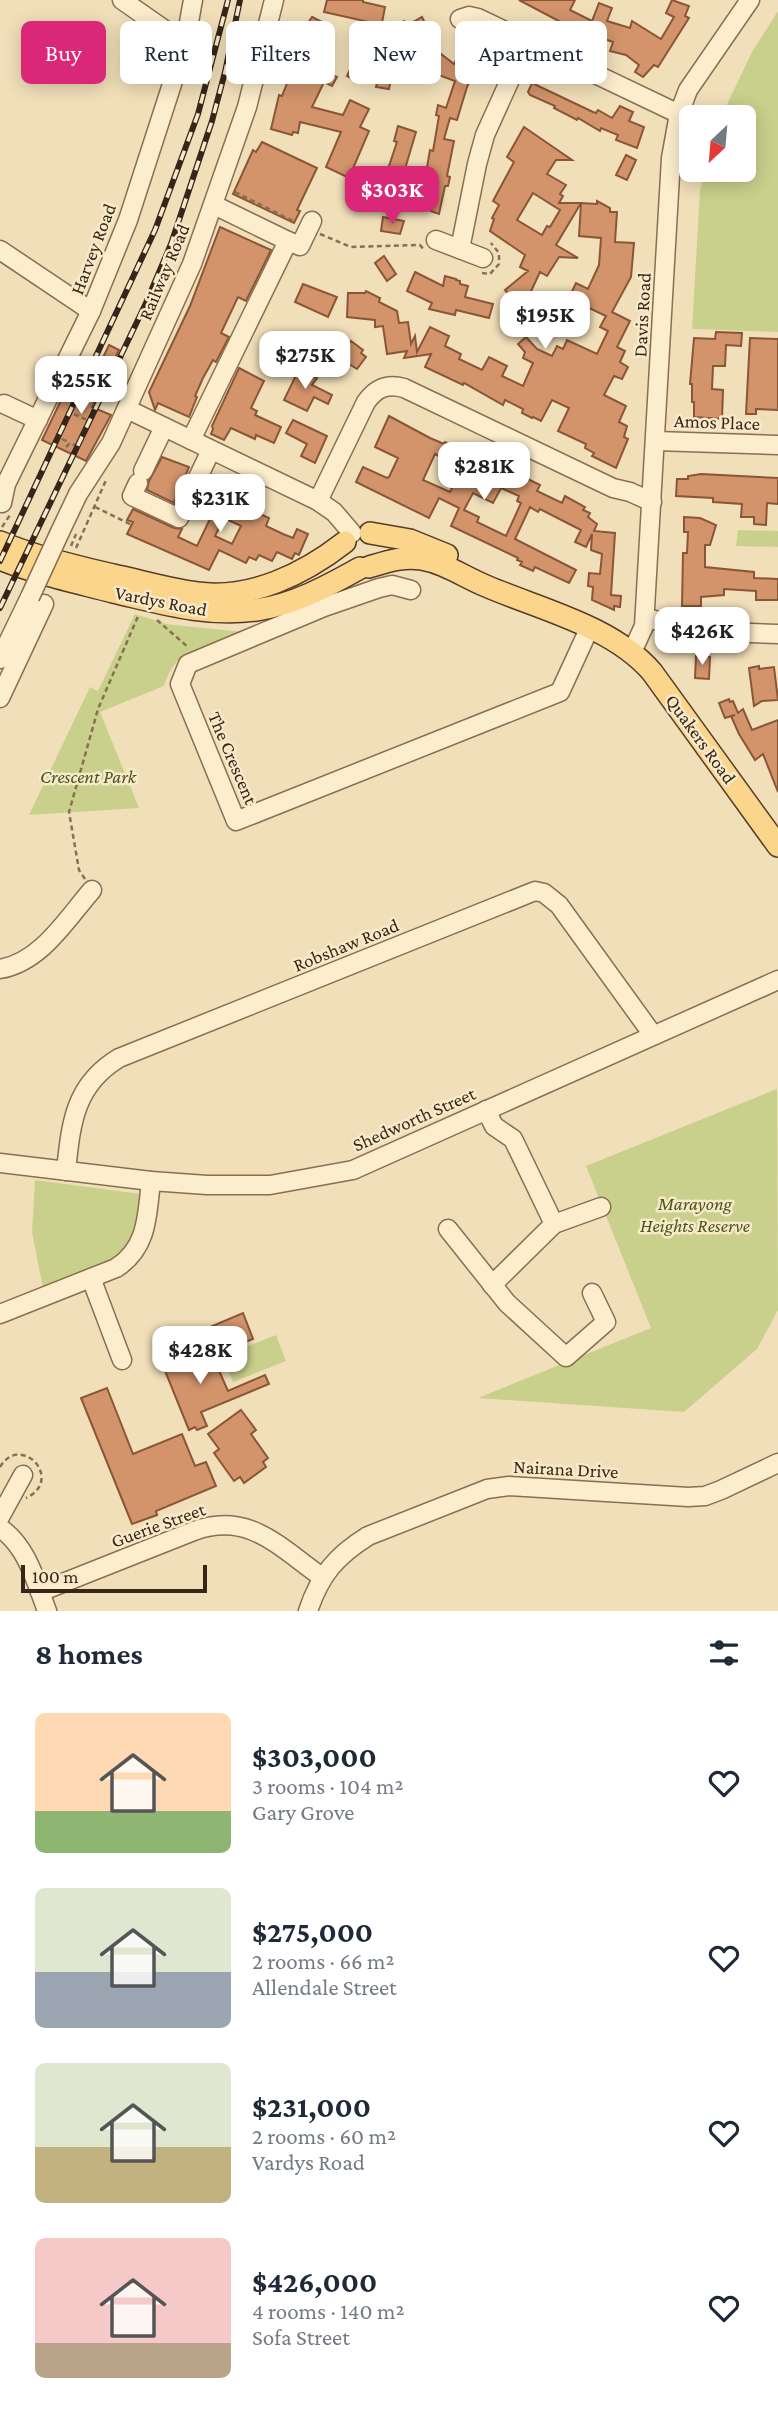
<!DOCTYPE html>
<meta charset="utf-8">
<style>
body{margin:0;font-family:"Crimson Pro",serif;background:#f6f6f7;color:#1f2937;height:100vh;display:flex;flex-direction:column;font-size:26px;white-space:nowrap}
*{box-sizing:border-box;margin:0}
p{font-size:23px;color:#747a83}
.icon{flex:none;width:38px;height:38px;fill:none;stroke:currentColor;stroke-width:2;stroke-linecap:round;stroke-linejoin:round}
.map{position:relative;height:1611px;overflow:hidden}
.panel{display:flex;flex-direction:column;background:#fff;flex:1}
.panel>*{flex:none}
.guide{position:absolute;left:21px;top:21px;width:737px;height:63px;display:flex;gap:14px}
.needle{width:46px;rotate:206deg}
.buttons{position:absolute;left:679px;top:105px;display:grid;gap:14px}
.buttons a{display:grid;place-items:center;width:77px;height:77px;border-radius:10px;background:#fff;box-shadow:0 4px 18px #0003;font-size:35px}
.scale{position:absolute;left:21px;bottom:18px;width:186px;box-sizing:border-box;padding-left:7px;border:4px solid #362619;border-top:0;font-size:19px;line-height:24px;white-space:nowrap;color:#362619;-webkit-text-stroke:5px #f8eac9;paint-order:stroke}
.price{position:absolute;translate:-50% -60px;padding:0 16px;border-radius:14px;background:#fff;color:#222;font-size:23px;line-height:46px;filter:drop-shadow(0 2px 4px #0008)}
.price::after{content:'';position:absolute;left:50%;top:42px;width:21px;height:16px;margin-left:-10px;background:inherit;clip-path:polygon(0 0,100% 0,50% 100%)}
.price.active{background:#db2777;color:#fff}
ul{padding:0;list-style:none}
li{display:flex;align-items:center;gap:21px;height:175px;padding:0 35px}
li span{display:grid;place-items:center;flex:none;width:196px;height:140px;border-radius:10px;color:#555}
li>.icon{margin-inline-start:auto}
span .icon{width:84px;height:84px;fill:#fffc;stroke-width:1}
li b{font-size:30px}
h2{display:flex;justify-content:space-between;align-items:center;height:84px;padding:0 35px;font-size:30px}
.tag{padding:0 24px;border-radius:10px;background:#fff;box-shadow:0 4px 18px #0003;font-size:24px;line-height:63px}
.tag.active{background:#db2777;color:#fff}
.map>svg:first-child{display:block}
.green{fill:#c9d08c}
.building{fill:#d3946b;stroke:#8a5636;stroke-width:2;fill-rule:evenodd}
.lines{fill:none;stroke-linecap:round;stroke-linejoin:round}
.minor-casing{stroke:#896e52;stroke-width:21}
.major-casing{stroke:#553c28;stroke-width:24}
.path{stroke:#896e52;stroke-width:2.5;stroke-dasharray:5 3.5;stroke-linecap:butt}
.minor{stroke:#fcedcc;stroke-width:18}
.major{stroke:#fad58b;stroke-width:21}
.rail-casing{stroke:#362619;stroke-width:6}
.rail{stroke:#f8eac9;stroke-width:3.5;stroke-dasharray:10;stroke-linecap:butt}
.minor-bridge-casing{stroke:#896e52;stroke-width:21;stroke-linecap:butt}
.minor-bridge{stroke:#fcedcc;stroke-width:18}
.labels{text-anchor:middle;dominant-baseline:central;stroke-width:5;stroke-linejoin:round;paint-order:stroke}
.street-label{font-size:19px;fill:#362619;stroke:#f8eac9}
.park-label{font-size:19px;font-style:italic;fill:#48541e;stroke:#f8eac9}
</style>
<div class="map">
<svg width="778" height="1611" viewBox="0 0 778 1611">
<rect width="100%" height="100%" fill="#f1dfb9"/>
<g class="green">
<path d="M778,11V332L692,329L700,190L706,170H744V117H721L752,52Z"/>
<path d="M738,530L778,531V547L736,546Z"/>
<path d="M135,614L166,624L243,632L185,654C174,662 168,673 164,686L100,712L139,808L29,815L90,687L98,691Z"/>
<path d="M777,1089L778,1310L757,1349L684,1412L478,1398L651,1328L586,1166Z"/>
<path d="M35,1180L141,1194V1225L121,1258L43,1288L32,1232Z"/>
<path d="M276,1335L286,1361L233,1382L223,1356Z"/>
</g>
<g class="building">
<path d="M327,0H363V2L385,7L380,33L385,32L403,69L392,75L389,89L376,87L377,84L361,76L358,82L347,76L363,41L365,42L369,22L324,12Z"/>
<path d="M519,0H575L570,10L592,21L599,3L612,8L607,21L630,28L632,21L661,39L674,17L666,13L672,0L689,6L685,16L689,18L658,67L654,65L643,77L635,72L639,65L626,55L610,51L613,42L574,29Z"/>
<path d="M312,17L332,27L325,42L317,39L315,43L299,36Z"/>
<path d="M422,17L428,29L426,30L429,40L408,50L385,30L404,21L406,26Z"/>
<path d="M471,46L488,55L486,59L488,60L484,69L477,66L467,87L457,120L450,118L444,139L454,141L447,176L450,177L448,186H445L439,214L420,207L430,150L433,151L439,116L436,115L438,105L446,108L455,81L428,71L430,68L421,60L432,47L454,64L456,60L463,63Z"/>
<path d="M307,63L337,77L332,86L324,82L312,107L343,115L350,100L369,109L360,127L369,131L349,178L326,167L341,132L300,122L298,133L293,132L292,135L271,129L279,95L282,96L290,76L299,80Z"/>
<path d="M532,83L593,112L596,113L598,110L612,118L620,106L633,112L629,121L644,127L637,148L616,140L618,135L601,128L600,131L578,118L577,120L554,108L555,106L530,95L528,92Z"/>
<path d="M398,126L416,132L396,199L393,198L391,207L374,202L382,177L385,178L397,142L394,141Z"/>
<path d="M524,127L572,160H556L547,174L566,185L560,194L563,196L559,203H581L556,245L578,258L559,257L547,276L540,272L527,300L510,315L501,304L511,297L505,290L528,271L520,267L525,255L490,231L494,219L492,218L499,205L493,201L514,162L507,157ZM533,193L560,210L550,227L547,226L542,235L517,220Z"/>
<path d="M262,142L317,168L297,210L300,211L294,223L233,194L253,150L256,152Z"/>
<path d="M626,155L636,160L627,180L616,175Z"/>
<path d="M597,201L610,208V212H617L615,242L634,243L631,277L612,312L630,321L617,347L625,351L620,362L628,367L622,379L614,376L604,395L626,406L619,422L627,426L624,437L628,439L616,468L592,456L594,453L585,448L586,444L558,431L569,408L552,400L541,421L533,417L532,418L522,413L523,409L505,400L503,405L464,383L463,385L425,367L431,354L404,358L407,351L387,354L383,326L375,327V320L347,317L348,293H365L366,291L380,298L379,302L397,311L399,323L408,322L411,344L415,336L417,352L430,327L449,336L445,346L461,354L459,359L482,370L489,357L507,366L502,376L523,386L533,363L523,358L525,352L518,344L526,337L537,349L552,356L557,346L563,349L567,340L597,354L608,331L600,327L606,316L585,306L578,322L561,314L576,283L588,289L599,265L601,238L579,236L581,203L597,204Z"/>
<path d="M383,217L404,221L400,234L381,231Z"/>
<path d="M220,227L271,250L246,301L238,297L221,333L229,337L216,362L213,360L203,378L195,396L197,397L189,417L158,403L155,410L149,392L190,306Z"/>
<path d="M384,256L396,274L387,281L375,263Z"/>
<path d="M415,272L443,286L445,276L456,279V280L460,281V284L468,286L465,297L493,304L489,318L456,310L455,315L429,309L432,303L407,291Z"/>
<path d="M303,284L337,297L328,317L295,302Z"/>
<path d="M716,332L742,333L741,346L726,345L725,366H713L712,389L723,390L722,419L694,417V402H692V384H690L694,338L715,339Z"/>
<path d="M750,338L778,339V410L756,409V414H746Z"/>
<path d="M351,341L363,350L361,353L366,357L357,369L349,364L341,375L331,368Z"/>
<path d="M109,345L119,350L92,407L111,415L86,461L42,440L64,394L81,403Z"/>
<path d="M239,368L264,381L251,408L257,411L255,415L281,427L274,443L256,435L255,439L231,428L224,440L211,434L213,429L212,426Z"/>
<path d="M299,369L317,378L312,385L332,395L328,404L314,397L307,411L284,400Z"/>
<path d="M389,416L430,438L444,444L445,442L483,461L485,457L501,465L499,470L521,480L522,476L540,485L537,491L562,503L565,496L585,507L583,510L590,513L588,517L597,524L594,531L615,533L611,595L621,596L620,607L614,606V610L592,600L593,587L588,586L589,573L600,574L602,554L591,550L592,534L586,547L575,542L581,530L540,509L538,512L530,507L515,539L576,570L569,583L535,567L533,571L520,565L522,562L517,560L518,558L451,526L459,508L439,498L429,518L356,482L363,467L387,478L389,477L398,458L375,447ZM435,454L454,464L453,466L461,470L450,492L423,480ZM501,488L519,496L517,501L521,503L506,536L477,522L479,517L464,510L473,493L493,503Z"/>
<path d="M293,420L327,436L315,463L301,456L307,444L286,433Z"/>
<path d="M162,457L189,467L174,503L147,490L149,481Z"/>
<path d="M701,474L778,478V504L767,503L766,525L754,524V517H741L742,504L713,502V498L676,496L677,479H688V476Z"/>
<path d="M215,490L249,507L250,505L260,510L258,513L269,518L266,526L283,534L293,538L297,529L308,534L299,555L295,553L292,559L277,552L272,561L259,555L256,560L249,557L246,563L219,550L209,570L127,534L133,522L127,520L133,509L174,528L182,529L178,537L197,546L210,519L203,515ZM224,518L241,526L232,544L215,536Z"/>
<path d="M684,517L700,518L716,525L710,545H705V567L754,572V578L778,579V600H756V591L724,589V595L701,597V606H682L683,553H687L688,532H684Z"/>
<path d="M696,656L710,657L709,679L695,678Z"/>
<path d="M759,666V669L774,667L778,700L762,701L754,706L749,668Z"/>
<path d="M729,699L730,702L733,701L738,713L743,709L752,730L778,720V792L763,754L755,760L739,734L731,716L735,715L725,718L719,703Z"/>
<path d="M243,1313L253,1339L220,1352L210,1327Z"/>
<path d="M174,1344L184,1369L213,1357L228,1391L265,1375L269,1384L201,1412L207,1426L197,1430L195,1427L189,1430L157,1351Z"/>
<path d="M107,1388L133,1454L182,1434L195,1466L206,1462L216,1486L156,1511L157,1515L132,1524L81,1398Z"/>
<path d="M241,1410L256,1430L251,1434L268,1458L263,1462L266,1467L244,1483L240,1477L234,1481L214,1453L219,1449L208,1434Z"/>
</g>
<g class="lines">
<defs>
<g id="minor">
<path d="M122,0L185,44"/>
<path d="M460,19L469,16L478,18L679,114"/>
<path d="M436,240L483,258"/>
<path d="M288,241L300,246L312,221"/>
<path d="M460,249L477,164L485,135L527,42"/>
<path d="M0,250L91,311"/>
<path d="M4,404L38,420"/>
<path d="M127,409L318,501L334,512L352,533"/>
<path d="M191,440L288,241L214,205"/>
<path d="M656,441L778,445"/>
<path d="M143,471L164,427"/>
<path d="M138,483L132,496L179,518L211,450"/>
<path d="M318,501L366,402C376,388 387,383 404,388L613,488L630,492L652,502"/>
<path d="M0,502L2,503L6,484L91,311L128,220L185,44L193,0"/>
<path d="M60,532L78,494L111,443L192,264L247,107L274,0"/>
<path d="M411,590L392,585L379,588L324,607L188,664L180,684L236,821L560,692L589,629"/>
<path d="M645,617L680,628L700,631L778,634"/>
<path d="M632,652L644,626L671,158L679,114L688,90L750,0"/>
<path d="M0,659L30,597"/>
<path d="M0,698L44,604"/>
<path d="M0,969C41,962 66,920 92,890"/>
<path d="M486,1110L494,1126L513,1139L554,1224"/>
<path d="M0,1163L151,1181L207,1185H270L353,1170L778,980"/>
<path d="M66,1171C71,1124 74,1085 119,1058L535,891L544,893L559,905L653,1035"/>
<path d="M448,1229L507,1303L566,1357L606,1322L592,1293"/>
<path d="M91,1278L122,1360"/>
<path d="M492,1285L554,1224L601,1207"/>
<path d="M0,1314L116,1268C148,1248 147,1215 151,1181"/>
<path d="M0,1517L23,1475"/>
<path d="M0,1528C27,1546 36,1582 47,1611"/>
<path d="M40,1592L194,1531C249,1511 279,1547 322,1577"/>
<path d="M308,1611C320,1575 336,1556 368,1536L487,1489L509,1486L688,1497L705,1496L721,1490L778,1463"/>
</g>
<g id="major">
<path d="M370,533L410,540L447,555"/>
<path d="M0,542C36,557 75,566 113,575C141,581 168,589 197,593C251,600 304,574 345,542"/>
<path d="M0,559C37,574 75,582 113,592C161,603 207,617 256,610C293,605 328,586 360,568"/>
<path d="M369,567C386,562 403,556 421,559C445,563 464,577 486,586C539,609 613,626 652,672L778,846"/>
</g>
</defs>
<use href="#minor" class="minor-casing"/>
<use href="#major" class="major-casing"/>
<g class="path">
<path d="M235,192L295,222"/>
<path d="M320,234L351,247L420,245L424,250"/>
<path d="M482,273L490,274L499,264V253L491,243"/>
<path d="M72,387L86,358"/>
<path d="M74,414L87,420"/>
<path d="M62,439L70,443"/>
<path d="M66,447L70,443L75,445"/>
<path d="M95,507L132,525"/>
<path d="M2,527L10,515"/>
<path d="M71,546L76,534"/>
<path d="M76,548L107,478"/>
<path d="M157,620L189,648"/>
<path d="M85,879L79,870L69,812L98,709L139,614"/>
<path d="M0,1467C21,1432 65,1480 26,1498"/>
</g>
<use href="#minor" class="minor"/>
<use href="#major" class="major"/>
<defs>
<g id="rail">
<path d="M0,561L155,230L198,114L228,0"/>
<path d="M0,608L146,303L171,244L212,121L225,72L240,0"/>
</g>
</defs>
<use href="#rail" class="rail-casing"/>
<use href="#rail" class="rail"/>
<defs>
<path id="minor-bridge" d="M30,597L60,532"/>
</defs>
<use href="#minor-bridge" class="minor-bridge-casing"/>
<use href="#minor-bridge" class="minor-bridge"/>
</g>
<g class="labels">
<g class="street-label">
<text transform="translate(93 249) rotate(-69)">Harvey Road</text>
<text transform="translate(164 272) rotate(-67)">Railway Road</text>
<text transform="translate(642 315) rotate(-87)">Davis Road</text>
<text transform="translate(717 422) rotate(2)">Amos Place</text>
<text transform="translate(161 601) rotate(11)">Vardys Road</text>
<text transform="translate(701 739) rotate(54)">Quakers Road</text>
<text transform="translate(233 758) rotate(67)">The Crescent</text>
<text transform="translate(346 945) rotate(-22)">Robshaw Road</text>
<text transform="translate(414 1119) rotate(-24)">Shedworth Street</text>
<text transform="translate(566 1469) rotate(3)">Nairana Drive</text>
<text transform="translate(158 1525) rotate(-20)">Guerie Street</text>
</g>
<g class="park-label">
<text x="88" y="776">Crescent Park</text>
<text x="695" y="1203">Marayong<tspan x="695" dy="22">Heights Reserve</tspan></text>
</g>
</g>
</svg>
<div class="buttons">
<a><svg class="needle" viewBox="-14 -14 28 28"><path d="M0-13l5 13h-10z" fill="#e53935"/><path d="M0 13l5-13h-10z" fill="#747a83"/></svg></a>
</div>
<div class="scale">100 m</div>
<b class="price active" style="left:392px;top:226px">$303K</b>
<b class="price" style="left:545px;top:351px">$195K</b>
<b class="price" style="left:305px;top:391px">$275K</b>
<b class="price" style="left:81px;top:416px">$255K</b>
<b class="price" style="left:484px;top:502px">$281K</b>
<b class="price" style="left:220px;top:534px">$231K</b>
<b class="price" style="left:702px;top:667px">$426K</b>
<b class="price" style="left:200px;top:1386px">$428K</b>
<div class="guide">
<a class="tag active">Buy</a>
<a class="tag">Rent</a>
<a class="tag">Filters</a>
<a class="tag">New</a>
<a class="tag">Apartment</a>
</div>
</div>
<section class="panel">
<h2>8 homes<svg class="icon" aria-label="filters" viewBox="0 0 24 24"><path d="M4 7h16M4 17h16"/><circle cx="9" cy="7" r="2"/><circle cx="15" cy="17" r="2"/></svg></h2>
<ul>
<li><span style="background:linear-gradient(#ffd9b3 70%,#8fb573 0)"><svg class="icon" aria-label="home" viewBox="0 0 24 24"><path d="M3 11l9-7 9 7M6 9v11h12V9"/></svg></span><div><b>$303,000</b><p>3 rooms · 104 m²</p><p>Gary Grove</p></div><svg class="icon" aria-label="heart" viewBox="0 0 24 24"><path d="M12 20l-8-8c-3-5 5-10 8-4 3-6 11-1 8 4z"/></svg></li>
<li><span style="background:linear-gradient(#dfe7d0 60%,#9aa5b1 0)"><svg class="icon" aria-label="home" viewBox="0 0 24 24"><path d="M3 11l9-7 9 7M6 9v11h12V9"/></svg></span><div><b>$275,000</b><p>2 rooms · 66 m²</p><p>Allendale Street</p></div><svg class="icon" aria-label="heart" viewBox="0 0 24 24"><path d="M12 20l-8-8c-3-5 5-10 8-4 3-6 11-1 8 4z"/></svg></li>
<li><span style="background:linear-gradient(#dfe7d0 60%,#c2b280 0)"><svg class="icon" aria-label="home" viewBox="0 0 24 24"><path d="M3 11l9-7 9 7M6 9v11h12V9"/></svg></span><div><b>$231,000</b><p>2 rooms · 60 m²</p><p>Vardys Road</p></div><svg class="icon" aria-label="heart" viewBox="0 0 24 24"><path d="M12 20l-8-8c-3-5 5-10 8-4 3-6 11-1 8 4z"/></svg></li>
<li><span style="background:linear-gradient(#f6c9c9 75%,#b9a48a 0)"><svg class="icon" aria-label="home" viewBox="0 0 24 24"><path d="M3 11l9-7 9 7M6 9v11h12V9"/></svg></span><div><b>$426,000</b><p>4 rooms · 140 m²</p><p>Sofa Street</p></div><svg class="icon" aria-label="heart" viewBox="0 0 24 24"><path d="M12 20l-8-8c-3-5 5-10 8-4 3-6 11-1 8 4z"/></svg></li>
</ul>
</section>
